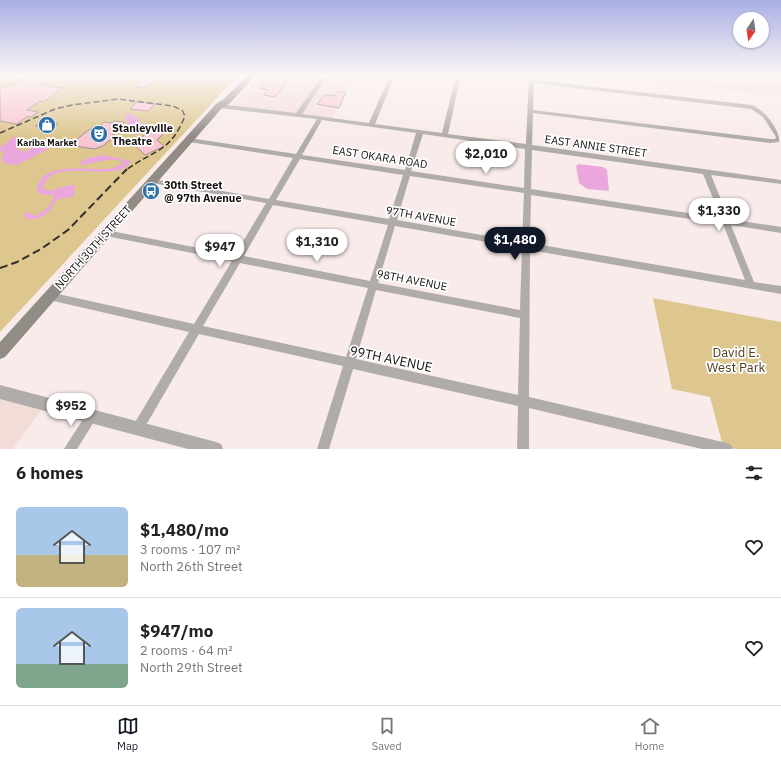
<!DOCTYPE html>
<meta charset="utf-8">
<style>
body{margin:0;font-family:"IBM Plex Sans",sans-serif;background:#f2f2f2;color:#222;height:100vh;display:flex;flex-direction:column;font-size:15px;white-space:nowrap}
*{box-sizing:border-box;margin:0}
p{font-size:13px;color:#767676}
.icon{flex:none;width:22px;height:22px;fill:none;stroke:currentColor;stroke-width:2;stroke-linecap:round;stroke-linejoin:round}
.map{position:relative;height:449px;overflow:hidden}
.sheet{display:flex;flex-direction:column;background:#fff;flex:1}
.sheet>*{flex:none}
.needle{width:26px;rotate:193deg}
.buttons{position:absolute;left:733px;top:12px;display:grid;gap:8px}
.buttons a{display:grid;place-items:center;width:36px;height:36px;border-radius:50%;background:#fff;box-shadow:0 1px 3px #0004;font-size:20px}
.price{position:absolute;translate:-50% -34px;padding:0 9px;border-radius:14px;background:#fff;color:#222;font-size:13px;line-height:26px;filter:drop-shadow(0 1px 2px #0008)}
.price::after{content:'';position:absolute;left:50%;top:24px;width:12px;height:9px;margin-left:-6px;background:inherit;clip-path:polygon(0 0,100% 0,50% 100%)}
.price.on{background:#111827;color:#fff}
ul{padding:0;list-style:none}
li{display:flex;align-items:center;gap:12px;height:100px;padding:0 16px}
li+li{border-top:1px solid #e0e0e0}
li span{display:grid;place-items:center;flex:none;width:112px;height:80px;border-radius:6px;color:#555}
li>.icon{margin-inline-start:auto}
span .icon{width:48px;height:48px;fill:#fffc;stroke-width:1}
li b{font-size:17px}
h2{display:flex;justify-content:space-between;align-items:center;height:48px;padding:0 16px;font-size:17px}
.menu{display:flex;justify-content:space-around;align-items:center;height:56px;border-top:1px solid #e0e0e0;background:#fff;font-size:11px;color:#767676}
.menu a{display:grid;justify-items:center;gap:2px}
.menu .on{color:#111827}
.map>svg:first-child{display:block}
.built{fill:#f2dcd8}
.green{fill:#ddc78f}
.water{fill:#eaa7dd}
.building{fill:#fac5d2;stroke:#9e9295}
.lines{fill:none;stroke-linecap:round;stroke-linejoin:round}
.minor{fill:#b0aca9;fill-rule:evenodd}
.tertiary{fill:#b0aca9;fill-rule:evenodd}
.secondary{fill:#928c87;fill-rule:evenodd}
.rail-far1{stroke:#332d2d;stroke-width:1.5;stroke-dasharray:6 3;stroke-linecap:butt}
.rail{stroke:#332d2d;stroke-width:2;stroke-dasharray:8 4;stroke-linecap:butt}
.labels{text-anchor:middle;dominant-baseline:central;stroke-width:3.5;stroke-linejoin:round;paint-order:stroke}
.far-poi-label{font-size:9px;font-weight:bold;fill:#161111;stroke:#fff}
.poi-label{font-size:11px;font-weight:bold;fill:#161111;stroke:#fff;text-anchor:start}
.street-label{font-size:11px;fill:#161111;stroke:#fff}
.near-park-label{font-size:13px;fill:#4f421f;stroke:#fff}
.near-street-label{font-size:13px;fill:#161111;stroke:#fff}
</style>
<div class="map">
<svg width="781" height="449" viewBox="0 0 781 449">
<rect width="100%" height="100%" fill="#f8ebe9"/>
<g class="built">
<path d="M260,75H323L297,113L233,106Z"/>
<path d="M327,75H356L332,118L302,114Z"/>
<path d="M588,75H781V97L734,91Z"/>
<path d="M0,398L42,409L13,449H0Z"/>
</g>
<g class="green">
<path d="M0,75H238L0,332Z"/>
<path d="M653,298L781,322V449H736L723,446L710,397L672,389Z"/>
</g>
<g class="water">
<path d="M131,113L133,116L141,119L139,122L148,124L136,135H131L132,133H130L131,131H128L129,129L122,128L128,123L124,117L126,116L125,114Z"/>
<path d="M16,136L22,142L15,147L22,151H28L35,144L47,147V150L17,165L6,164L1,160L4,153L0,150V147C7,144 9,139 16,136Z"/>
<path d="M103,155L131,161C118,187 50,152 43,189C55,193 64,184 75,185L74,196L56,200C52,211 40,222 27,219L23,215L28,212L35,216C43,212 53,205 54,195H43L37,192C37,160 87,170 107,169C113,168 119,166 124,162C110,156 95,164 81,165L80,162L85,159Z"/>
<path d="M578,164L603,167L607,170L609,191L587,189L579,183L576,166Z"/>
</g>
<g class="building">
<path d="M29,75H57L41,85L62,88L44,102L40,101L27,110L38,112L31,117L28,116L17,124L0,121V89L6,86H11Z"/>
<path d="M143,75H160L145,88L136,87L142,82L138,81L143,77Z"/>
<path d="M271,75H291L281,90L275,97L264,95L268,90L259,88Z"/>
<path d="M338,91L346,92L339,108L317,104L324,95L334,96Z"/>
<path d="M137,102L155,104L148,111L130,109Z"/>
<path d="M42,121L51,123L58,124L52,129L35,126Z"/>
<path d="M114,121L125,122L113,133H115L112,135L115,136L103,146L94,149L76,146L75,141L86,132L91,129L95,130L104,122L112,123Z"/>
<path d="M164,125L171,126L157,140L164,146L145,155L132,143L142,139L141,137L149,133L155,128L160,129Z"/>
</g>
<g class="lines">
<g class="minor">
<path d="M323,75H328L302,114L369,123L390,75H395L375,124L442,133L456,75H461L448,134L526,144L529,75H533L534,80L752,105C763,109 781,130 779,142L770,143L533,113L532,145L781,180V184L711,175L729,219L781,227V233L731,225L754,282L781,286V294L530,250L529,397L727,443L731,445L733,449H702L529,408V449H517L518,406L353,369L329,449H317L343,366L199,334L142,432L138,434L134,432L132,428L134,424L189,332L49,300L46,299L44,296L46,293L49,292L194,324L232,261L106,236L103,235L102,233L103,231L106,230L235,255L266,203L152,183L148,181L152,179L269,199L293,158L189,142L186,140L189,138L296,154L317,119L219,108L216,106L219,104L296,113ZM534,83L751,109L763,117L776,137L775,139H770L533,110ZM322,120L416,133L405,170L302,155ZM423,134L525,149L524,188L411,171ZM532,150L703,174L721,218L531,189ZM300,159L403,175L389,219L276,200ZM410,176L524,193L522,242L397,220ZM531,195L723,224L745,280L530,243ZM273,205L388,225L370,281L244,256ZM395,226L522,248L520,310L378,283ZM240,263L368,288L346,357L203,326ZM376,290L520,318L518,395L356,359Z"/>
<path d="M91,411L95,413L97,417L77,449H64L87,413Z"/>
</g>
<path class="tertiary" d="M0,385L216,442L221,444L223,449H188L0,399Z"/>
<path class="secondary" d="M248,75H256L230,103L222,108L5,357L0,359V342L216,104L224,99Z"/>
<path class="rail-far1" d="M0,133L55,109L72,105L118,99L173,106L182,110L185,116C170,153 155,149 126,170"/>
<path class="rail" d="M0,268L17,262L41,249L68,230L127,169"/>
</g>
<linearGradient id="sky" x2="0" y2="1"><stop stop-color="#a9afe4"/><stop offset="0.55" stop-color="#fcf6f5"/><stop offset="1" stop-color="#fcf6f5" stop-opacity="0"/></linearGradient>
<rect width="781" height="137" fill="url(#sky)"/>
<defs>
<symbol id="shop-disc" viewBox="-11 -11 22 22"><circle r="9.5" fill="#2f70a6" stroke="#fff"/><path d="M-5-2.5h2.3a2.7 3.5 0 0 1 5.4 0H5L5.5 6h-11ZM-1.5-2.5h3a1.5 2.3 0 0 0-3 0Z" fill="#fff"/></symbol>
<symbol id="theatre-disc" viewBox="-11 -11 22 22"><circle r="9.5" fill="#2f70a6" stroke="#fff"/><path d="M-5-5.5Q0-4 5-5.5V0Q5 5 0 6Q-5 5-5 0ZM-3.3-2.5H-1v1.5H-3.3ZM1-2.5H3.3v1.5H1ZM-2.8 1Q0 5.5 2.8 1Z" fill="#fff"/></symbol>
<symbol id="bus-disc" viewBox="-11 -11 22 22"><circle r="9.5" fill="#2f70a6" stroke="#fff"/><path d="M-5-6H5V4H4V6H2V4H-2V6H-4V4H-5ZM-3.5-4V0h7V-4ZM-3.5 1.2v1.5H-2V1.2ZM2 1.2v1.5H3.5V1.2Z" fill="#fff"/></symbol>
</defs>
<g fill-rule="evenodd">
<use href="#shop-disc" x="37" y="115" width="20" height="20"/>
<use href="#theatre-disc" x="89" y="124" width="20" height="20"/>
<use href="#bus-disc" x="141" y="181" width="20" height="20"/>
</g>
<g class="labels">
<g class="far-poi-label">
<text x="47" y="142">Kariba Market</text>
</g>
<g class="poi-label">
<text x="112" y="128">Stanleyville<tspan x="112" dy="13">Theatre</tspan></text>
<text x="164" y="185">30th Street<tspan x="164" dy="13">@ 97th Avenue</tspan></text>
</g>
<g class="street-label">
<text transform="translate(596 146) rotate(8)">EAST ANNIE STREET</text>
<text transform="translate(380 157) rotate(9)">EAST OKARA ROAD</text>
<text transform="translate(421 216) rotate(10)">97TH AVENUE</text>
<text transform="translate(93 247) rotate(-48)">NORTH 30TH STREET</text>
<text transform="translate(412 280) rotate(11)">98TH AVENUE</text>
</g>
<g class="near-park-label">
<text x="736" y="352">David E.<tspan x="736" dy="15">West Park</tspan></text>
</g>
<g class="near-street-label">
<text transform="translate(391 359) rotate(12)">99TH AVENUE</text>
</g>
</g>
</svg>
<div class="buttons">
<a><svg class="needle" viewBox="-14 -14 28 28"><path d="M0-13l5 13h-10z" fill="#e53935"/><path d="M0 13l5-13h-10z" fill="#767676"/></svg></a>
</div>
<b class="price" style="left:486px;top:175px">$2,010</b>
<b class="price" style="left:719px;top:232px">$1,330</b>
<b class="price on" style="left:515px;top:261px">$1,480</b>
<b class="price" style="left:317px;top:263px">$1,310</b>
<b class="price" style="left:220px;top:268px">$947</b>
<b class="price" style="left:71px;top:427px">$952</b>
</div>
<section class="sheet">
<h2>6 homes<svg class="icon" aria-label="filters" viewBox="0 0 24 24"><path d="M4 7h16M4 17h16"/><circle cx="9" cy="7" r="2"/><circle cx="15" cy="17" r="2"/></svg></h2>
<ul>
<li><span style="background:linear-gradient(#a9c7e8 60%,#c2b280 0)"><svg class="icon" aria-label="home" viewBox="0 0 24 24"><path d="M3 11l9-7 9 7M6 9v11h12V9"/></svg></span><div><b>$1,480/mo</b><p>3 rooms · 107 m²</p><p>North 26th Street</p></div><svg class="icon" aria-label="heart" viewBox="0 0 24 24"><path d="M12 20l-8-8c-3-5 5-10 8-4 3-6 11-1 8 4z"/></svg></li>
<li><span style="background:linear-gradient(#a9c7e8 70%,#7fa58c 0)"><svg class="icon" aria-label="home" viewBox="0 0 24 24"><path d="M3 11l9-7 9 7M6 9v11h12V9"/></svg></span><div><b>$947/mo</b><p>2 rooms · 64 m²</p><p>North 29th Street</p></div><svg class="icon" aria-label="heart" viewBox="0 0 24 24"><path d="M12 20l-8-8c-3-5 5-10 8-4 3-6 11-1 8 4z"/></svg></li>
</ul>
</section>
<nav class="menu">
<a class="on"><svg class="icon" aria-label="map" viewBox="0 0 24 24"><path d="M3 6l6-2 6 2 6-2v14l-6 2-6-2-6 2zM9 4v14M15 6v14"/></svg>Map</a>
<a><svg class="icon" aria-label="saved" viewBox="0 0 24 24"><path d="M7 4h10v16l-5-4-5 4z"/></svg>Saved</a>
<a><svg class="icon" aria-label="home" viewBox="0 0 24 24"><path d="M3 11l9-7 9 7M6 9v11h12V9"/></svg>Home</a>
</nav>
